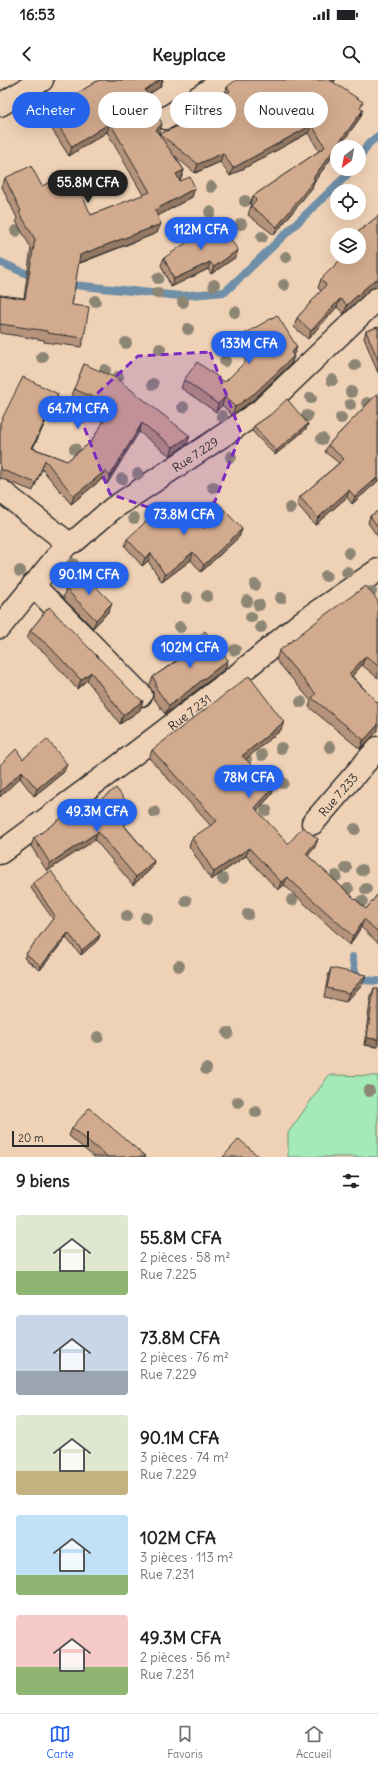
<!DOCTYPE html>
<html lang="fr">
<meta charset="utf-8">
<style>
body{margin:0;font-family:Delius,sans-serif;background:#f6f6f6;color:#202124;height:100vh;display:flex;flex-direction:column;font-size:15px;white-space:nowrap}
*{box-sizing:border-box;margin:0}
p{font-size:13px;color:#757577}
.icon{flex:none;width:22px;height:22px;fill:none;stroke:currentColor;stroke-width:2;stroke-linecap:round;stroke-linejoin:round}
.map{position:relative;height:1077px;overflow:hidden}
.drawer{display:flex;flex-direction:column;background:#fff;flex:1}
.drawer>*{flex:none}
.banner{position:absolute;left:12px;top:12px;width:354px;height:36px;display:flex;gap:8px}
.needle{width:26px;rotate:212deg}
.controls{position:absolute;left:330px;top:60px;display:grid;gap:8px}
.controls a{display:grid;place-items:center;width:36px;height:36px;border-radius:50%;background:#fff;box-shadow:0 4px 16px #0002;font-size:20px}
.scale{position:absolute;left:12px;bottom:10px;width:77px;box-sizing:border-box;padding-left:4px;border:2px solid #2b2b2b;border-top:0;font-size:11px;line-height:14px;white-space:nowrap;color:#2b2b2b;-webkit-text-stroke:3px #efd2b6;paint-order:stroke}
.price{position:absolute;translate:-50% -34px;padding:0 9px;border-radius:14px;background:#2563eb;color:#fff;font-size:13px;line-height:26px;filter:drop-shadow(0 1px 2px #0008)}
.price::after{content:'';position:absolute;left:50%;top:24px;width:12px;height:9px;margin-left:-6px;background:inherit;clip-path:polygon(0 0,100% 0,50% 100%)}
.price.on{background:#222;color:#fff}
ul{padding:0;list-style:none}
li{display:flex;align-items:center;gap:12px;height:100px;padding:0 16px}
li span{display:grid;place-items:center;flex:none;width:112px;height:80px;border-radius:4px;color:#555}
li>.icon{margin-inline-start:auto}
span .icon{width:48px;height:48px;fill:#fffc;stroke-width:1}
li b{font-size:17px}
h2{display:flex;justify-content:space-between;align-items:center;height:48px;padding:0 16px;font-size:17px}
.chip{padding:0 14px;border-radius:18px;background:#fff;box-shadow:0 4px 16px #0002;font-size:14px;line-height:36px}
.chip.on{background:#2563eb;color:#fff}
.status{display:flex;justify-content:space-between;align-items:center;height:28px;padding:0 20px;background:#fff;direction:ltr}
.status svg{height:11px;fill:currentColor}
header{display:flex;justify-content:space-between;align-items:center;height:52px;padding:0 16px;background:#fff;font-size:18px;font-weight:700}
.dock{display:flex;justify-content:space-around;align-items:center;height:56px;border-top:1px solid #e0e0e0;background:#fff;font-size:11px;color:#757577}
.dock a{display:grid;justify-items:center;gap:2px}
.dock .on{color:#2563eb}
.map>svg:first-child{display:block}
.green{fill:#a3eab7;stroke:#678a71}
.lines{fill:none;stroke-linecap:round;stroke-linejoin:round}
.stream{stroke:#6e8fa7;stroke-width:8}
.minor-casing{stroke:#2b2b2b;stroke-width:25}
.minor{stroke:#efd2b6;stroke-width:22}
.tree{fill:#8d8675}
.wall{fill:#b5937a;stroke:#2b2b2b}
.shaded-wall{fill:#937863;stroke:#2b2b2b}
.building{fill:#d2ab8e;stroke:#2b2b2b}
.marked{fill:#7b2cbf;fill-opacity:0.2;stroke:#7b2cbf;stroke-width:3;stroke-dasharray:8 5;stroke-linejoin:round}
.labels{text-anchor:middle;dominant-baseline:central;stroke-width:3;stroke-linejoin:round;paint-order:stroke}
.street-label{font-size:12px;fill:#2b2b2b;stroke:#efd2b6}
</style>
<div class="status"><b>16:53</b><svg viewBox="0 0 49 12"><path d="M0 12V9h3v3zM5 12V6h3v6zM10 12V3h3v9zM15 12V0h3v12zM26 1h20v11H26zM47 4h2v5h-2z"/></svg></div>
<header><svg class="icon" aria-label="back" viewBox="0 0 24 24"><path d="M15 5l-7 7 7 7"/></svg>Keyplace<svg class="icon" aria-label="search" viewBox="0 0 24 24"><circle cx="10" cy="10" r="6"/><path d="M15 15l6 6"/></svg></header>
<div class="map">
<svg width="378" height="1077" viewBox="0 0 378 1077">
<rect width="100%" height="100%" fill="#efd2b6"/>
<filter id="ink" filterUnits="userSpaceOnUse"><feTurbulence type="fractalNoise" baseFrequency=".025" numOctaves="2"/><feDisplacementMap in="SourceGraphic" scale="8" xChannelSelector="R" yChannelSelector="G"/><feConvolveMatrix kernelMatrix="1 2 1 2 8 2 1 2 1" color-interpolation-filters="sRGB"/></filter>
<g filter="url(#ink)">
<path class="green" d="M329,995L378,996V1077H288V1053Z"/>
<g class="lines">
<g class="stream">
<path d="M359,78L369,63L378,56"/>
<path d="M0,182L36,198"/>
<path d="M64,204L180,216L225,212L346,96L351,89"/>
<path d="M352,877L355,892L361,900L378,901"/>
</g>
<defs>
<g id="minor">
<path d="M0,25L42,0"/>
<path d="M166,38L225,0"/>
<path id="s1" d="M0,410L68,463L75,461L112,429L260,331L378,218"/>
<path d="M33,505L141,615"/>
<path d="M0,547L68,463"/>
<path id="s2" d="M313,743L378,668"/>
<path id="s3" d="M0,773L113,690L235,597L302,542L378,490"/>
</g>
</defs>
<use href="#minor" class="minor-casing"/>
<use href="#minor" class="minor"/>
</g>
<g class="tree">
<circle cx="211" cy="107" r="6"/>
<circle cx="245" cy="121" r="6"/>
<circle cx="210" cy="132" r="6"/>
<circle cx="241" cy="144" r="6"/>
<circle cx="16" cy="151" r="6"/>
<circle cx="262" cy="157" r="6"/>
<circle cx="286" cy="177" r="6"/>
<circle cx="158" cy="198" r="6"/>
<circle cx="214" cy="205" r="6"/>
<circle cx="284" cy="205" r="6"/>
<circle cx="157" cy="213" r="6"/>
<circle cx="95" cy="221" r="6"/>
<circle cx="183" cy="222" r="6"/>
<circle cx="235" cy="232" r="6"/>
<circle cx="188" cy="249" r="6"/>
<circle cx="126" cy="263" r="6"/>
<circle cx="160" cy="269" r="6"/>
<circle cx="42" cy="277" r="6"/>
<circle cx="225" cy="281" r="6"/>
<circle cx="355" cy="285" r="6"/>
<circle cx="105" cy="290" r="6"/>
<circle cx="118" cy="297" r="6"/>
<circle cx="332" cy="300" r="6"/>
<circle cx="153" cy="304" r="6"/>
<circle cx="351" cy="312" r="6"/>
<circle cx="311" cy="318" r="6"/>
<circle cx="367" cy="323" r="6"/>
<circle cx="350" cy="325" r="6"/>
<circle cx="183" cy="327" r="6"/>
<circle cx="80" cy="335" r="6"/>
<circle cx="222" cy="336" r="6"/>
<circle cx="307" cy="336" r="6"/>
<circle cx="341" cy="338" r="6"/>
<circle cx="322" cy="359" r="6"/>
<circle cx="75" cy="369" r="6"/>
<circle cx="231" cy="377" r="6"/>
<circle cx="138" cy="394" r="6"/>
<circle cx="122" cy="399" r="6"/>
<circle cx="213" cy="407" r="6"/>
<circle cx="290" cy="428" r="6"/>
<circle cx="134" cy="438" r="6"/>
<circle cx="349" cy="473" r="6"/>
<circle cx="73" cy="484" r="6"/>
<circle cx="20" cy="491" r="6"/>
<circle cx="347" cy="492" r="6"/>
<circle cx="326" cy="496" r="6"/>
<circle cx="255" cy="505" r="6"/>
<circle cx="371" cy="512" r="6"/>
<circle cx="207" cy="516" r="6"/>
<circle cx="187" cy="518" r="6"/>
<circle cx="281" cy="518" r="6"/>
<circle cx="247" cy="521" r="6"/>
<circle cx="259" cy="525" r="6"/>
<circle cx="251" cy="537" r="6"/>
<circle cx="180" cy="547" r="6"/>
<circle cx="261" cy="547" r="6"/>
<circle cx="235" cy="570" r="6"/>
<circle cx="301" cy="622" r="6"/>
<circle cx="330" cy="667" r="6"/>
<circle cx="281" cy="668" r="6"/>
<circle cx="262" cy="675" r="6"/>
<circle cx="246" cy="679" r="6"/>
<circle cx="283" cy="703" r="6"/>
<circle cx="266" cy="730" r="6"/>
<circle cx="154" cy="732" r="6"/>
<circle cx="355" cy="749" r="6"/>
<circle cx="346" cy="788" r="6"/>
<circle cx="362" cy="790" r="6"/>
<circle cx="336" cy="796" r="6"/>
<circle cx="223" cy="799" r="6"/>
<circle cx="348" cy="809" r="6"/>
<circle cx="366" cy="809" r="6"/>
<circle cx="292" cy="820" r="6"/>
<circle cx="186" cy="821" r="6"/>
<circle cx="362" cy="821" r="6"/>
<circle cx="248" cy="834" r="6"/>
<circle cx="127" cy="836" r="6"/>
<circle cx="146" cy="838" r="6"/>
<circle cx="179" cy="886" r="6"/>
<circle cx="228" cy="953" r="6"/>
<circle cx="98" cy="957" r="6"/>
<circle cx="206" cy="989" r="6"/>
<circle cx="369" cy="1011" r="6"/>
<circle cx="238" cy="1022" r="6"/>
<circle cx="256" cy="1032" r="6"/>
</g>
<g class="wall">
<path d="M99,0H163L160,7L148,15L160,55V54L199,37L198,36L201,27L225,14L227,7L333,2L363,30L360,38L339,67H337V70L314,102L312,108L274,155L248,135L251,126L250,124L253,116L319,71L308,53L230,96L220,82L195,93L175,76L184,90L181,99L179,100L180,101L195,108L192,117L158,136L157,153L78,184L72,225L84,258L81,267L44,262V260L0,253V215L24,218L31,168L16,141L17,138L2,107L5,98L42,106L91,135L143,115L107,52L69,76L48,43L51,34L59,29L60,24Z"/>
<path d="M378,136V207L370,209L344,234L337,227L308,259L294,247L297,238L321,211L318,208L321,199L359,177V155H356L357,153Z"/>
<path d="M236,177L211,194L208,189L171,207L161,185L164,178Z"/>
<path d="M378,247V293L364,258L366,251Z"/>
<path d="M239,257L297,267L293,275L294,276L291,284L252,321L232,335L222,325L216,332L181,308L184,300L225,302L246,281L236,265Z"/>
<path d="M84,284L187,364L170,376L139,352L107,404L102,399L71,424L42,389L33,411L0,398V343L55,322L33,368L67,381L91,362L103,343L100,340L103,331L71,318Z"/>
<path d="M378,313V401L352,424L347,417L315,445L297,424L300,417L339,383L325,372L328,365Z"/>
<path d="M270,335L306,349L275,375L252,351L254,346Z"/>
<path d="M378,431V457L368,443L370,436Z"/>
<path d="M189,445L242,449L239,457L201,492L191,480L162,502L148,481L142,486L125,466L127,459Z"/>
<path d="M66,509L112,523L109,531L93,548L63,518Z"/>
<path d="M378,521V598L362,585L352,596L378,623L360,669L309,627L311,621L276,580L279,571Z"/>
<path d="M49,527L140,630L120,644L87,600L77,609L45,573L27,559L30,551Z"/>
<path d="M190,565L228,580L225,589L165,634L153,617V612L149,606L153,597L187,573Z"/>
<path d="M281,650L245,679L272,714L257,731L288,764L315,767L308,776L366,829L378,814V863L361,847L350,865L284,805L278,810L246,776L211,800L189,766L192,758L211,746L149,678L152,670Z"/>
<path d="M23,679L64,692L34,716L20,698Z"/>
<path d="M134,732L131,740L124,745L154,781L151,789L133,805L95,760L47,791L31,766L34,758L72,741Z"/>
<path d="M33,803L74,824L100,855L98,860L81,875L66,858L40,890L24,878L26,874L53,839L31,808Z"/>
<path d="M331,888L363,903L346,922L324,917L328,896Z"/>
<path d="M374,908L378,909V967L364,965L371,916Z"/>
<path d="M72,1048L146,1077H94L69,1056Z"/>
</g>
<g class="shaded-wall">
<path d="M160,0H163L160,7L142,18L145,10Z"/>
<path d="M328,0H336L325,8Z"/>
<path d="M363,30L360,38L339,67H337V70L314,102L312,108L274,155L277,147L313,98Z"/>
<path d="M110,43L107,52L69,76L72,67Z"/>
<path d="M162,44L159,53L156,50Z"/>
<path d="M312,45L308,53L230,96L233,88Z"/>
<path d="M223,73L220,82L195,93L198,84Z"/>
<path d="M184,90L181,99L172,103L176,94Z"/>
<path d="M195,108L192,117L152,139L155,130Z"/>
<path d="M161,144L157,153L76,184L80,175Z"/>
<path d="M238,170L236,177L211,194L214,187Z"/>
<path d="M210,182L208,189L171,207L174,199Z"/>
<path d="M378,199V207L370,209L344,234L347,225L373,201Z"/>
<path d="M340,219L337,227L308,259L311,251Z"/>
<path d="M297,267L294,274L288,281L291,273Z"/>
<path d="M294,276L291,284L252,321L232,335L235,327Z"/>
<path d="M58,314L55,322L29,376L32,368Z"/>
<path d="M225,317L222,325L216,332L218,324Z"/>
<path d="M142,343L139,352L107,404L110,396Z"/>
<path d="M308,344L306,349L275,375L276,371Z"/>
<path d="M190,356L187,364L170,376L173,367Z"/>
<path d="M105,391L102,399L71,424L74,416Z"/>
<path d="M378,397V401L352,424L355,417Z"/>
<path d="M349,410L347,417L315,445L318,438Z"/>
<path d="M242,449L239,457L201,492L204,485Z"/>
<path d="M193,472L191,480L162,502L165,495Z"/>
<path d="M151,473L148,481L142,486L145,478Z"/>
<path d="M112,523L109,531L93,548L96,540Z"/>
<path d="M366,576L362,585L346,603L349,594Z"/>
<path d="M228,580L225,589L165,634L169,626Z"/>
<path d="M91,592L87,600L77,609L81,600Z"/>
<path d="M143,621L140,630L120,644L123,635Z"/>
<path d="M284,642L281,650L239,685L242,676Z"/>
<path d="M378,645V651L360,669L364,660Z"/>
<path d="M67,684L64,692L34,716L37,709Z"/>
<path d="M22,691L20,698L0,717V712Z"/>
<path d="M275,706L272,714L252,736L255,728Z"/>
<path d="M134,732L131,740L118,750L121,742Z"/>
<path d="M98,752L95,760L47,791L50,783Z"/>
<path d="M318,759L315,767L303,782L306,774Z"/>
<path d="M249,768L246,776L211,800L214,792Z"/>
<path d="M154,781L151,789L133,805L136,797Z"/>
<path d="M287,797L284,805L278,810L281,802Z"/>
<path d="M364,839L361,847L350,865L353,856Z"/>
<path d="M68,853L66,858L40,890L41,886Z"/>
<path d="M100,855L98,860L81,875L82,870Z"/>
<path d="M366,895L363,903L346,922L349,913Z"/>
<path d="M367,958L378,959V967L364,965Z"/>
</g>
<g class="building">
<path d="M99,0H160L145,10L162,44L156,50L184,90L176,94L180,101L190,97L195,108L155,130L161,144L80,175L72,225L89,227L84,258L47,253V251L0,244V215L25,219L35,159L19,132L21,131L5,98L31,86L42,106L72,92L91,135L150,112L110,43L72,67L51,34L62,27L60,24Z"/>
<path d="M236,0H330L363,22L360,28L363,30L313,98L315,99L277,147L251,126L256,120L253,116L325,67L312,45L233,88L223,73L198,84L160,54L205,34L201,27L230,11L227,7Z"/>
<path d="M378,136V199L373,201L347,225L340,219L311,251L297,238L326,205L321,199L343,177H359V161L361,158L357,153Z"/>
<path d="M218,141L238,170L214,187L210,182L174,199L164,178Z"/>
<path d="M277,235L297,267L291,273L294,276L255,313L235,327L225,317L218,324L184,300L197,282L225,302L251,276L239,257Z"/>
<path d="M378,247V280L366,251Z"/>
<path d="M84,284L116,298L190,356L173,367L142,343L110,396L105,391L74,416L45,380L36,403L0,389V343L23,297L58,314L32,368L67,381L91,362L107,336L103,332L109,324L74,309Z"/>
<path d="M378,313V397L355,417L349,410L318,438L300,417L344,379L328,365Z"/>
<path d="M287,319L308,344L276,371L254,346L270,335Z"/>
<path d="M215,420L242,449L204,485L193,472L165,495L151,473L145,478L127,459L167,422L189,445Z"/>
<path d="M378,431V447L370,436Z"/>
<path d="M82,493L112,523L96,540L66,509Z"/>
<path d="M366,506L378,521V586L366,576L349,594L378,623V645L364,660L312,618L316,614L279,571L326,534Z"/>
<path d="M49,527L135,615L143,621L123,635L91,592L81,600L48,565L30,551Z"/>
<path d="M205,551L228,580L169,626L156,608V603L153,597L194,569L190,565Z"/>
<path d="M249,596L284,642L242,676L275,706L255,728L288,764L303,747L318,759L306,774L366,829L378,814V852L364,839L353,856L287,797L281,802L249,768L214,792L192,758L217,741L152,670Z"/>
<path d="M47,659L67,684L37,709L22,691L0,712V685L16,669L23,679Z"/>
<path d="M116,708L134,732L121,742L154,781L136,797L98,752L50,783L34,758L67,734L72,741Z"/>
<path d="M51,791L74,824L100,855L82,870L68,853L41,886L26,874L55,836L33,803Z"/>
<path d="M331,888L366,895L349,913L327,908Z"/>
<path d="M374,908L378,909V959L367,958Z"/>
<path d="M89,1028L146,1077H108L72,1048Z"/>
<path d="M239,1059L259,1077H223Z"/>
</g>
</g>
<path class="marked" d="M210,272L241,353L205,447L110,414L78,331L138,276Z"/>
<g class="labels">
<g class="street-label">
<text stroke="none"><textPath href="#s1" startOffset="242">Rue 7.229</textPath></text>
<text stroke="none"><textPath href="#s3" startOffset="236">Rue 7.231</textPath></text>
<text stroke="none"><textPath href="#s2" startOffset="38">Rue 7.233</textPath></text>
</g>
</g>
</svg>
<div class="controls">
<a><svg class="needle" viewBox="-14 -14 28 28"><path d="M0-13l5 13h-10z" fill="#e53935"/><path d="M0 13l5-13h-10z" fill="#757577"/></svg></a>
<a><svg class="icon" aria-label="locate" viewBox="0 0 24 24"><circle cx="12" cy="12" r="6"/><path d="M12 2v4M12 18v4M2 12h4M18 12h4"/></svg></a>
<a><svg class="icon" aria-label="layers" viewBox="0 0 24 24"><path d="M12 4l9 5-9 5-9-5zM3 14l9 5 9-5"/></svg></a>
</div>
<div class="scale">20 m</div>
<b class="price on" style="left:88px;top:124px">55.8M CFA</b>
<b class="price" style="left:201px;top:171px">112M CFA</b>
<b class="price" style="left:249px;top:285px">133M CFA</b>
<b class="price" style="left:78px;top:350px">64.7M CFA</b>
<b class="price" style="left:184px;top:456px">73.8M CFA</b>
<b class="price" style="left:89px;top:516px">90.1M CFA</b>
<b class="price" style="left:190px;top:589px">102M CFA</b>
<b class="price" style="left:249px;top:719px">78M CFA</b>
<b class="price" style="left:97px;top:753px">49.3M CFA</b>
<div class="banner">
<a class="chip on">Acheter</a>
<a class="chip">Louer</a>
<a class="chip">Filtres</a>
<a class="chip">Nouveau</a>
</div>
</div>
<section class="drawer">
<h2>9 biens<svg class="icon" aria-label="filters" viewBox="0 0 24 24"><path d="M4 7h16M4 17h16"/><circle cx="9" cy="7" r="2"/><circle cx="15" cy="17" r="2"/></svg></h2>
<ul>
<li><span style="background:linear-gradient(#dfe7d0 70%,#8fb573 0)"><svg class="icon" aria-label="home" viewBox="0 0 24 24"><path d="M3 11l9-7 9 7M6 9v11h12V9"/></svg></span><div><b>55.8M CFA</b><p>2 pièces · 58 m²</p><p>Rue 7.225</p></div></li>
<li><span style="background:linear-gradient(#c9d6e8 70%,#9aa5b1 0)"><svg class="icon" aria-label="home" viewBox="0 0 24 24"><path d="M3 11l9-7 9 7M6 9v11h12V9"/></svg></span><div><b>73.8M CFA</b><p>2 pièces · 76 m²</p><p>Rue 7.229</p></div></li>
<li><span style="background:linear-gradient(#dfe7d0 70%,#c2b280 0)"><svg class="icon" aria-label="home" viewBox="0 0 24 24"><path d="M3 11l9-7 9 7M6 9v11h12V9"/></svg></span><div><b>90.1M CFA</b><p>3 pièces · 74 m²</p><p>Rue 7.229</p></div></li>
<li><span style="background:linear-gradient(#bfe0f5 75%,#8fb573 0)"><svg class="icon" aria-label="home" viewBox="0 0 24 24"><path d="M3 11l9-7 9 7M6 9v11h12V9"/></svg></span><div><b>102M CFA</b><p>3 pièces · 113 m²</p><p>Rue 7.231</p></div></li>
<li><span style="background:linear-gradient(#f6c9c9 65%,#8fb573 0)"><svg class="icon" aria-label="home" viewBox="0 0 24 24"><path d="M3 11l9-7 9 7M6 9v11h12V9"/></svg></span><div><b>49.3M CFA</b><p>2 pièces · 56 m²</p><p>Rue 7.231</p></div></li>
</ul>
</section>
<nav class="dock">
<a class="on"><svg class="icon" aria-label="map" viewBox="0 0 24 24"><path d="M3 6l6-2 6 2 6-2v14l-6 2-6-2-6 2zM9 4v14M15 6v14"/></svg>Carte</a>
<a><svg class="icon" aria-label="saved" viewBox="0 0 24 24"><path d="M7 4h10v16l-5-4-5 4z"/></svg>Favoris</a>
<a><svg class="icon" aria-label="home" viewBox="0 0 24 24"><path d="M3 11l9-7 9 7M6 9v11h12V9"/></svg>Accueil</a>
</nav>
